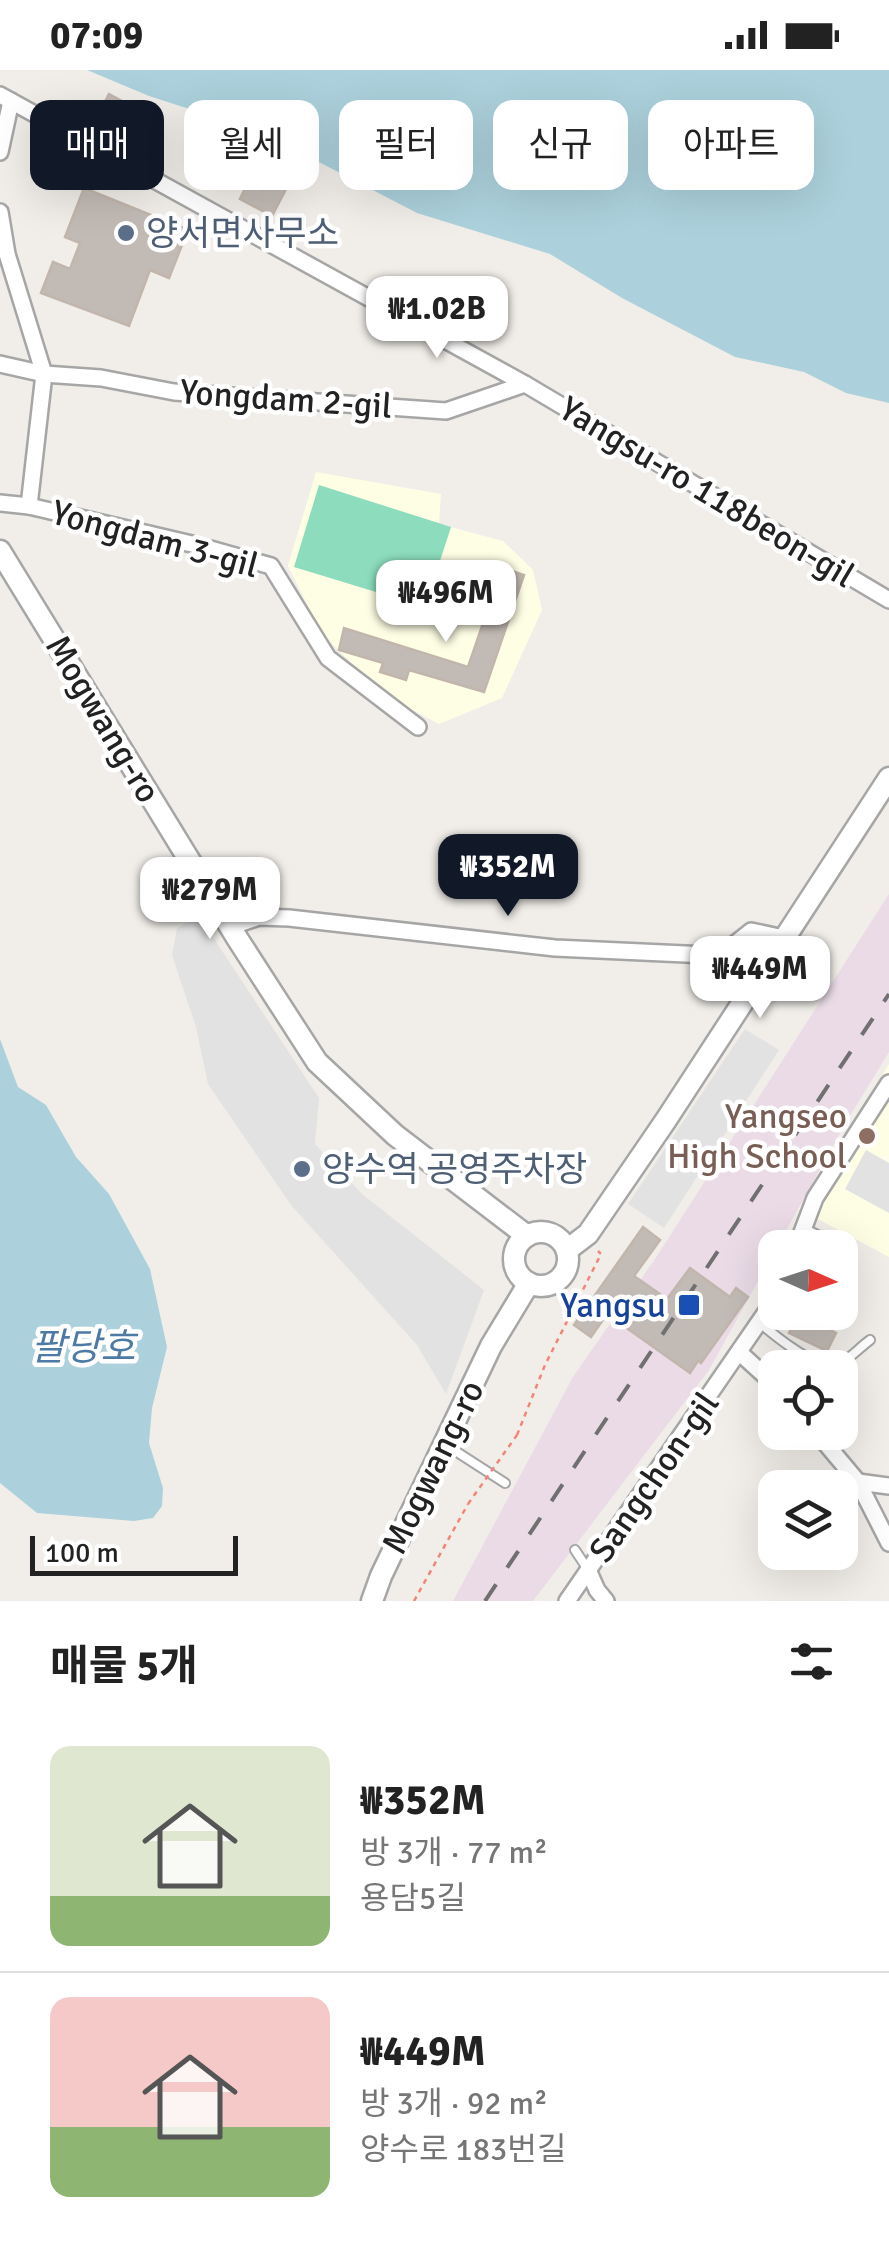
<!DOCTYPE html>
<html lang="ko">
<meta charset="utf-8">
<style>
body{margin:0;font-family:Signika,"Noto Sans KR",sans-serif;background:#f2f2f2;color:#222;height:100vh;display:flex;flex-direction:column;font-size:38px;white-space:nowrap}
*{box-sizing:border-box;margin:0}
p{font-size:32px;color:#767676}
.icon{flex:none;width:55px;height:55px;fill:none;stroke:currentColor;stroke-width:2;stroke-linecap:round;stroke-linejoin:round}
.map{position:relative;height:1531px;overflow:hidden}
.panel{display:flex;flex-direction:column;background:#fff;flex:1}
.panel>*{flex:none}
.hud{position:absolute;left:30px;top:30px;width:830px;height:90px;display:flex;gap:20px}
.needle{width:65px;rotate:93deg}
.controls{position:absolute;left:758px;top:1160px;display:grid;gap:20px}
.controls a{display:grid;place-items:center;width:100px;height:100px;border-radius:20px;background:#fff;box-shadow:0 10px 40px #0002;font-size:50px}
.scale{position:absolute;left:30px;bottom:25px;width:208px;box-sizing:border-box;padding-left:10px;border:5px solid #222;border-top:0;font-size:28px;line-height:35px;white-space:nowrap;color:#222;-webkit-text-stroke:8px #fff;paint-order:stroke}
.price{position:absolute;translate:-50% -85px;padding:0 22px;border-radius:20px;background:#fff;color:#222;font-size:32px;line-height:65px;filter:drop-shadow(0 2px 5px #0008)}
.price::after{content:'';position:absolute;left:50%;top:60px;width:30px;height:22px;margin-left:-15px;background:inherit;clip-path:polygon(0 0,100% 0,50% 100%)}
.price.selected{background:#111827;color:#fff}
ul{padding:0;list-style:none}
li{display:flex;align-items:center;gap:30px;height:250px;padding:0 50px}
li+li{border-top:2px solid #e0e0e0}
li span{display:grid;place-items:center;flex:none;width:280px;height:200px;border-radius:20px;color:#555}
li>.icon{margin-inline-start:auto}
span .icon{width:120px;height:120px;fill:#fffc;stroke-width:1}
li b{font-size:42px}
h2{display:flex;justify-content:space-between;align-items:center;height:120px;padding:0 50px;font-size:42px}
.tag{padding:0 35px;border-radius:20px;background:#fff;box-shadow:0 10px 40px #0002;font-size:35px;line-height:90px}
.tag.selected{background:#111827;color:#fff}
.status{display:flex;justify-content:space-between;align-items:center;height:70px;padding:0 50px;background:#fff;direction:ltr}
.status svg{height:28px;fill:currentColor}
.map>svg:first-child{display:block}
.industrial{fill:#eadbe7}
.education{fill:#fefee5}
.pitch{fill:#8cdcbd}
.parking{fill:#e2e2e2}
.water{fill:#acd1dc}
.building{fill:#c2bbb5;stroke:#c2b6ac;stroke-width:2.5}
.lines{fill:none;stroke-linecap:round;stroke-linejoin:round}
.service-casing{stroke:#a6a6a6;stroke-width:12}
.minor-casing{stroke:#a6a6a6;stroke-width:20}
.tertiary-casing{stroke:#a6a6a6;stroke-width:25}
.path{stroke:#f38578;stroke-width:2.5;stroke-dasharray:5 5;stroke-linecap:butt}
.service{stroke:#fff;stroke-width:8}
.minor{stroke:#fff;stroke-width:15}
.tertiary{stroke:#fff;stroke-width:20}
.rail{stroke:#707070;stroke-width:4;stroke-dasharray:20 20;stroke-linecap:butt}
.path-bridge{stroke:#f38578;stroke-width:2.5;stroke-dasharray:5 5;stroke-linecap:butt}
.service-dot{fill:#5c6f8a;stroke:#fff;stroke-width:4}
.education-dot{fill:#8d6e63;stroke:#fff;stroke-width:4}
.transit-dot{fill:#1a4fb4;stroke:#fff;stroke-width:4}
.labels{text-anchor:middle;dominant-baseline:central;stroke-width:9;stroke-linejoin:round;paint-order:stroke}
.service-label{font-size:35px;fill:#4e5e75;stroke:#fff;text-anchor:start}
.street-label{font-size:35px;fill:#222;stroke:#fff}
.education-label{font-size:35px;fill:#785e54;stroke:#fff;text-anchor:end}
.transit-label{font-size:35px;fill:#164399;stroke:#fff;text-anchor:end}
.water-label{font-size:38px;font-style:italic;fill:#4e7aa6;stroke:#fff}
</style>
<div class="status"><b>07:09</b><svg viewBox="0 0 49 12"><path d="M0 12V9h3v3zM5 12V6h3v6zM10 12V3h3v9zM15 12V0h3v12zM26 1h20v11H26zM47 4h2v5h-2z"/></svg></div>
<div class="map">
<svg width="889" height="1531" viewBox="0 0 889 1531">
<rect width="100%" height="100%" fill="#f1eee9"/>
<path class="industrial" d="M889,824V982L845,1054L709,1300L533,1531H453L573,1307L657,1186Z"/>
<g class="education">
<path d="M316,402L441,424L439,454L503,471L533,500L542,540L502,628L439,654L384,625L322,564L288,496Z"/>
<path d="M889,994V1187L799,1139Z"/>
</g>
<path class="pitch" d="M319,415L451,457L425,537L294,497Z"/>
<g class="parking">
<path d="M199,846L319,1028L315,1074L362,1124L484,1220L446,1324L417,1275L291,1135L208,1014L196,957L172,885L177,858Z"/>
<path d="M745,959L779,980L664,1158L628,1134Z"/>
<path d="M866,1080L889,1093V1143L845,1119Z"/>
</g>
<g class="water">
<path d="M87,0H889V333L846,323L804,302L735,287L622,228L550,184L417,143L261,62L149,26Z"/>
<path d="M0,969L18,1017L46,1035L76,1087L109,1124L150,1199L167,1277L152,1338L149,1373L163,1418L162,1436L153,1448L134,1451L37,1443L0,1413Z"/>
</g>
<g class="building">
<path d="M109,24L153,48L138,78L93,55Z"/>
<path d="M268,111L286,119L272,146L240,129L248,112L263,120Z"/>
<path d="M84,118L188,160L169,208L150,200L129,256L41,223L53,192L70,199L80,173L65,167Z"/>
<path d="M502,498L524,505L484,622L409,600L406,610L380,602L383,593L339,580L344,558L468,597Z"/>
<path d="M643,1157L660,1170L634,1206L667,1229L690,1198L730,1227L736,1218L748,1227L701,1293L698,1291L690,1303L607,1244L591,1267L574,1255Z"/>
<path d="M800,1244L836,1263L827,1281L789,1263Z"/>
</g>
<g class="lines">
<defs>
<g id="service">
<path d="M803,1158L849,1180L851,1186L840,1207"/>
<path d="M760,1253C774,1265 819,1302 837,1295C848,1291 860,1277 870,1270"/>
<path d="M446,1375L505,1413"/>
<path d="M575,1480L589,1501"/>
</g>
<g id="minor">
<path d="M0,25L525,314L889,530"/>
<path d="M0,82L11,31"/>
<path d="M0,142L7,184L44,304L29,436"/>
<path d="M0,294L44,304L101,308L174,322L446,341L525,314"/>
<path d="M0,433L29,436L196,475L271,496L328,588L418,657"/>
<path d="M230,857L259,847L289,848L555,878L707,885L731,877L751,861L784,868"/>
<path d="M796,1178L815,1128L889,1013"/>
<path d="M740,1283L775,1315"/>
<path d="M816,1362L858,1412L889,1473"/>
<path d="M858,1412L889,1416"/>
<path d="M589,1502L597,1520L606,1531"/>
<path d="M567,1531L775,1229"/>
</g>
<g id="tertiary">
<path d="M0,481L237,868L317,992L395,1065L527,1166"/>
<circle cx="541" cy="1189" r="27"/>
<path d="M567,1180L588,1164L666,1050L889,708"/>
<path d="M372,1531L381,1506L491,1276L529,1213"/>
</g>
</defs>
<use href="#service" class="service-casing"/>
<use href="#minor" class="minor-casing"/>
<use href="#tertiary" class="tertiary-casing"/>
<g class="path">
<path d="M517,1365L545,1295L601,1184L598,1181"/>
<path d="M414,1531L468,1434"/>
</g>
<use href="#service" class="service"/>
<use href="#minor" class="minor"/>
<use href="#tertiary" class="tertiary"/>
<path class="rail" d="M485,1531L889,924"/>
<path class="path-bridge" d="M468,1434L517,1365"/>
</g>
<g class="service-dot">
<circle cx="126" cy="163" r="10"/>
<circle cx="302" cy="1099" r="10"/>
</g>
<circle class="education-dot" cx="867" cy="1066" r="10"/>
<rect class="transit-dot" x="677" y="1223" width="24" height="24" rx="5"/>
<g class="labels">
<g class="service-label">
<text x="146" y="163">양서면사무소</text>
<text x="322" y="1099">양수역 공영주차장</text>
</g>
<g class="street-label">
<text transform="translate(286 329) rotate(4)">Yongdam 2-gil</text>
<text transform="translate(707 422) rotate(31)">Yangsu-ro 118beon-gil</text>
<text transform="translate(155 469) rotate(15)">Yongdam 3-gil</text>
<text transform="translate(103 649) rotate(59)">Mogwang-ro</text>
<text transform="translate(433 1397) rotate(-64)">Mogwang-ro</text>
<text transform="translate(654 1407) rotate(-55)">Sangchon-gil</text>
</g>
<g class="education-label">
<text x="847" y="1046">Yangseo<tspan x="847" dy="40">High School</tspan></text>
</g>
<g class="transit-label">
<text x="666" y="1235">Yangsu</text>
</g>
<g class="water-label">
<text x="83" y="1277">팔당호</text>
</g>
</g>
</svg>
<div class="controls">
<a><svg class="needle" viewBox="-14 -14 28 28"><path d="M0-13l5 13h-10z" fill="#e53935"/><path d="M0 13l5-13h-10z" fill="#767676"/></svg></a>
<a><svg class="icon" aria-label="locate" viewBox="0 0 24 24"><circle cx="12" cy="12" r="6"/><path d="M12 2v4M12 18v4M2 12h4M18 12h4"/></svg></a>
<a><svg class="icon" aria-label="layers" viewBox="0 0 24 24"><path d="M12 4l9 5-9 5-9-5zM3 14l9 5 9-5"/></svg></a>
</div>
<div class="scale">100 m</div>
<b class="price" style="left:437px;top:291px">₩1.02B</b>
<b class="price" style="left:446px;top:575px">₩496M</b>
<b class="price selected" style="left:508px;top:849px">₩352M</b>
<b class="price" style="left:210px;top:872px">₩279M</b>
<b class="price" style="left:760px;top:951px">₩449M</b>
<div class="hud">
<a class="tag selected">매매</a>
<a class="tag">월세</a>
<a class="tag">필터</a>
<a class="tag">신규</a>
<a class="tag">아파트</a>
</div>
</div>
<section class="panel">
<h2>매물 5개<svg class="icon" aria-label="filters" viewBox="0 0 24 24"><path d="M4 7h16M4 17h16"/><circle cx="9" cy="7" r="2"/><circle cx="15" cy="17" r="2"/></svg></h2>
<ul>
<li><span style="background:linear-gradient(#dfe7d0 75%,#8fb573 0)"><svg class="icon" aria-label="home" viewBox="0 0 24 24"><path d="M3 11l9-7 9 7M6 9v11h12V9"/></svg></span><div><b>₩352M</b><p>방 3개 · 77 m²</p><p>용담5길</p></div></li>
<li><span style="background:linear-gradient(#f6c9c9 65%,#8fb573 0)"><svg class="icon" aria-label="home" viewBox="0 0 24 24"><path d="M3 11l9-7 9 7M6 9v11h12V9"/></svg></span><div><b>₩449M</b><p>방 3개 · 92 m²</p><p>양수로 183번길</p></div></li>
</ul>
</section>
